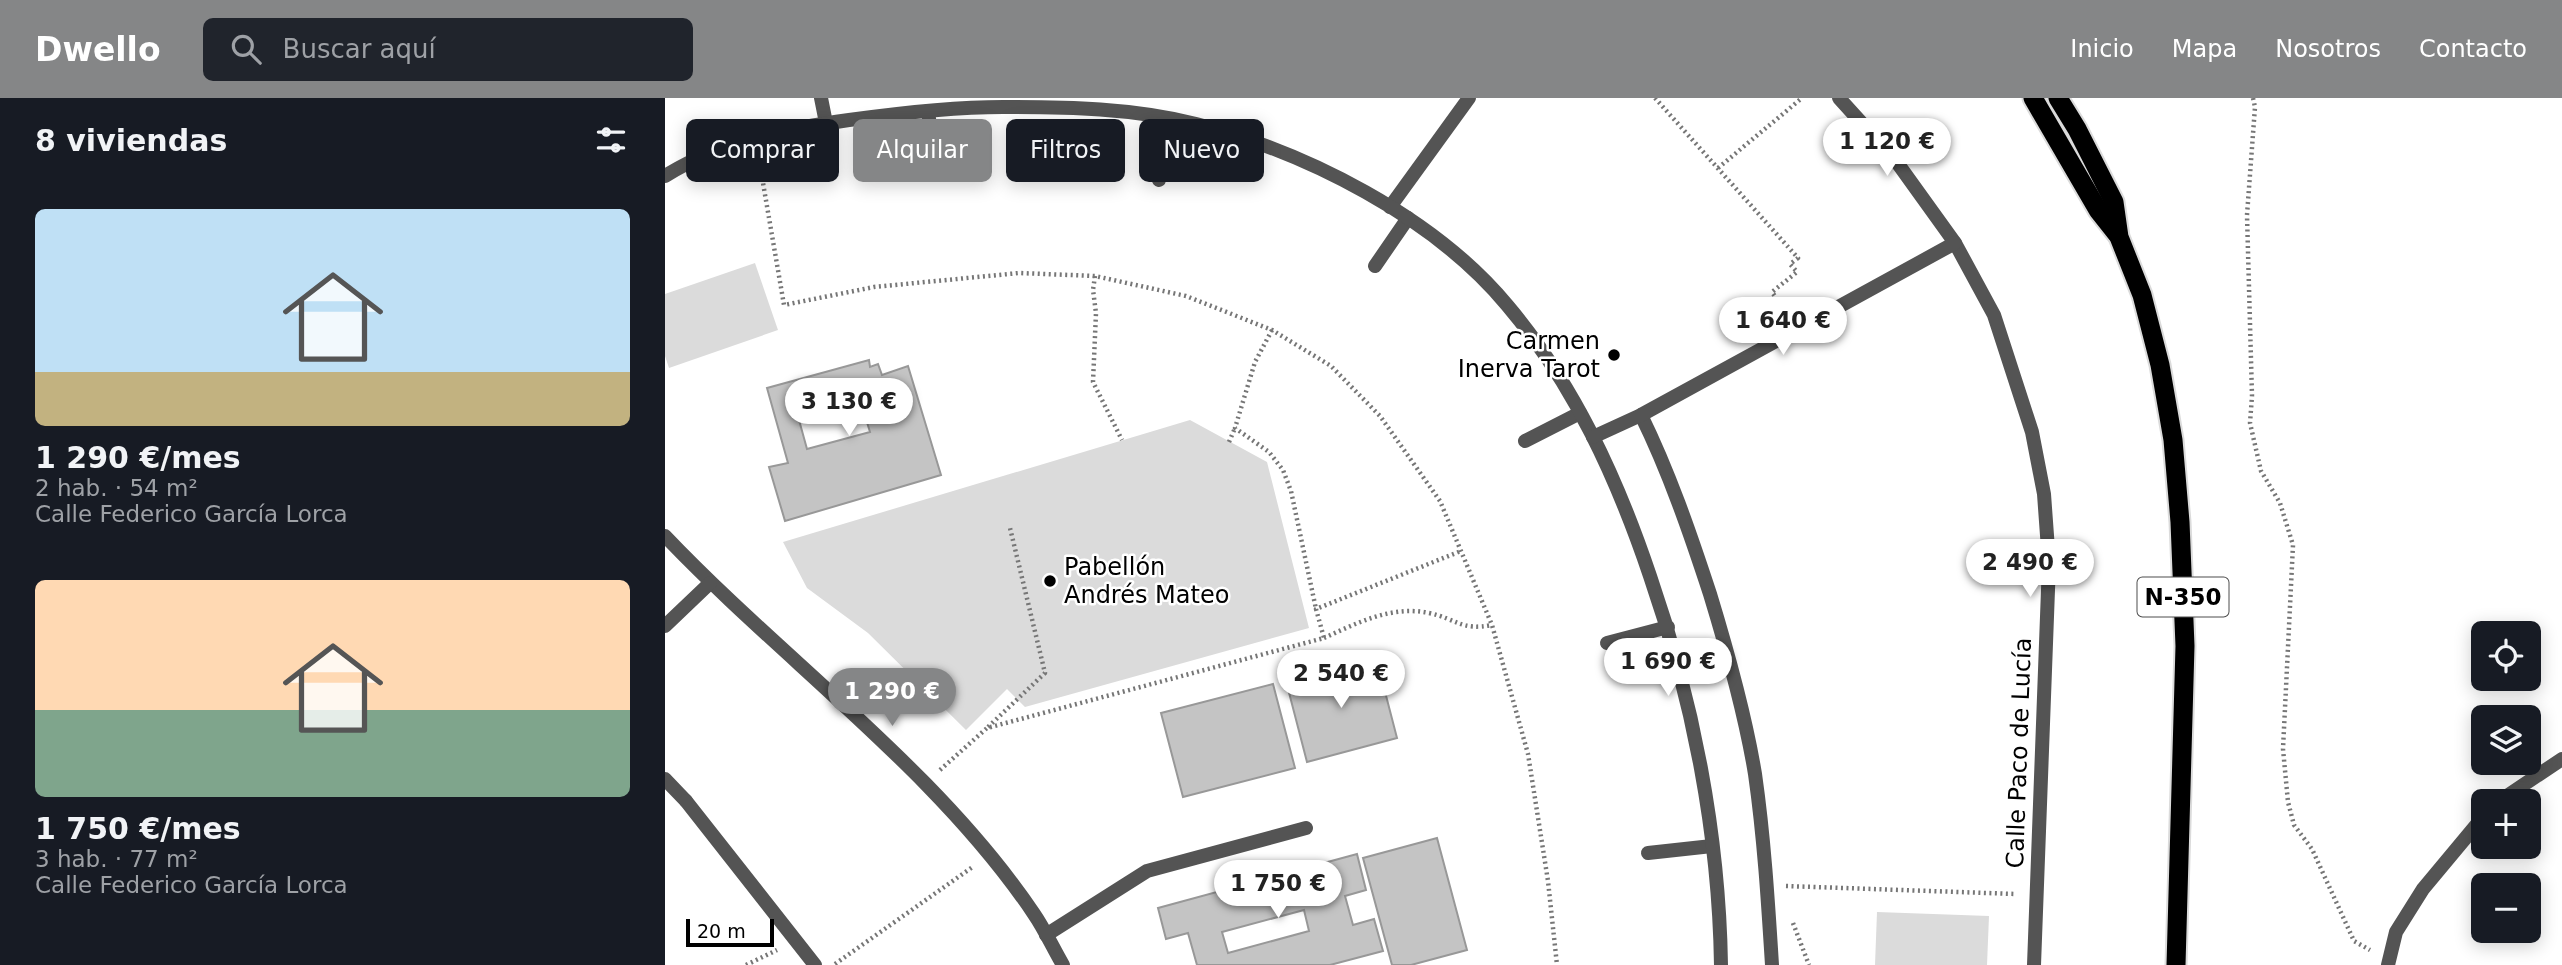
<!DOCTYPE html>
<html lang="es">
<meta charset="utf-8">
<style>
body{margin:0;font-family:"DejaVu Sans",sans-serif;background:#20242c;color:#f1f3f6;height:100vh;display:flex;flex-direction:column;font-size:26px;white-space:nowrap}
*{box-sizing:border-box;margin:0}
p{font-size:23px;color:#9ea1a6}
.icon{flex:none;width:38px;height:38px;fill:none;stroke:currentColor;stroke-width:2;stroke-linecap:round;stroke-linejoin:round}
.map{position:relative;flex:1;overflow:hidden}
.panel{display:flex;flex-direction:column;background:#171b24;width:665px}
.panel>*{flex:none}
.hud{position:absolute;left:21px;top:21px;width:665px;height:63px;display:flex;gap:14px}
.buttons{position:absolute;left:1806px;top:523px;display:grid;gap:14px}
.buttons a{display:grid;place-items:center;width:70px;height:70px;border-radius:10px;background:#171b24;box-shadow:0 4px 18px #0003;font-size:35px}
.scale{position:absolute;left:21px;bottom:18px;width:88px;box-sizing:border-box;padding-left:7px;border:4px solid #000;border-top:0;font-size:19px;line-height:24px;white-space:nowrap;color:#000;-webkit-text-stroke:5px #fff;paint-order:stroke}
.price{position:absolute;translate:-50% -60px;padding:0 16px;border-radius:24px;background:#fff;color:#222;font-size:23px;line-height:46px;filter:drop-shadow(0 2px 4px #0008)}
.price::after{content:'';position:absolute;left:50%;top:42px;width:21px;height:16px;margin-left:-10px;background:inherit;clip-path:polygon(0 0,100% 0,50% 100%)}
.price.current{background:#858687;color:#fff}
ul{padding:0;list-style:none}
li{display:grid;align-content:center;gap:14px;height:371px;padding:0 35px}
li span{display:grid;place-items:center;height:217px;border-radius:10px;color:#555}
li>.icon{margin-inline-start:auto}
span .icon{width:126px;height:126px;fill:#fffc;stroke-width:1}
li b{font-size:30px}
h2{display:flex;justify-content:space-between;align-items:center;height:84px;padding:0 35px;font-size:30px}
.tag{padding:0 24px;border-radius:10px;background:#171b24;box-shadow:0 4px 18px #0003;font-size:24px;line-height:63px}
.tag.current{background:#858687;color:#fff}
header{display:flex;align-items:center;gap:42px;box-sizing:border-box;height:98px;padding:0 35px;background:#858687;color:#fff}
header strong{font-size:33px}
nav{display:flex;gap:38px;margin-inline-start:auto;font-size:24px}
.search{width:490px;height:63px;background:#20242c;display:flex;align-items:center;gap:18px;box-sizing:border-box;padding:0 24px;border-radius:10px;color:#9ea1a6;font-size:26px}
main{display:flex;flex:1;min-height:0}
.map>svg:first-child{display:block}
.green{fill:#dbdbdb}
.building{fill:#c4c4c4;stroke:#989898;stroke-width:2;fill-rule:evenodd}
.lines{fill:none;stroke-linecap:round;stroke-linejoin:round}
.trunk-casing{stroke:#dbdbdb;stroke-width:23}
.path{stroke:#767676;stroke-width:4.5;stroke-dasharray:2 3.5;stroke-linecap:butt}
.service{stroke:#545454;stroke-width:14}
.pedestrian{stroke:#545454;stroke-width:14}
.minor{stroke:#545454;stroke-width:14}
.trunk{stroke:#000;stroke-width:19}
.poi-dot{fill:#000;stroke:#fff;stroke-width:2.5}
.labels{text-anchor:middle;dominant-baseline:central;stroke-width:5;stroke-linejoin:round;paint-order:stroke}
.shield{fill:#fff;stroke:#4c4c4c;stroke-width:2}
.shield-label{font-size:23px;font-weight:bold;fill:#000}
.poi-label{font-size:24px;fill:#000;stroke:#fff;text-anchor:end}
.street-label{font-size:24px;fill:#000;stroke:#fff}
</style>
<header>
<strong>Dwello</strong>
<div class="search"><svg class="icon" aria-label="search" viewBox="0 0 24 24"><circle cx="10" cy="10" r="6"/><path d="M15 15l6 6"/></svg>Buscar aquí</div>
<nav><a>Inicio</a><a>Mapa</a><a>Nosotros</a><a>Contacto</a></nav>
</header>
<main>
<section class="panel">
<h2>8 viviendas<svg class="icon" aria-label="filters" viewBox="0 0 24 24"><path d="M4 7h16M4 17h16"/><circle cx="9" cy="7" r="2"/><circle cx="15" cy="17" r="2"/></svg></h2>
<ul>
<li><span style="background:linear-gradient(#bfe0f5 75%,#c2b280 0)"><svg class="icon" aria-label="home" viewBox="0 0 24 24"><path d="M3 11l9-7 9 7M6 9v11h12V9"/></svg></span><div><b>1 290 €/mes</b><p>2 hab. · 54 m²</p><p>Calle Federico García Lorca</p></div></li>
<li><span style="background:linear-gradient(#ffd9b3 60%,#7fa58c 0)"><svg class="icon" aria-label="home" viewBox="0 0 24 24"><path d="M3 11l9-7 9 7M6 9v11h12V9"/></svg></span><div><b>1 750 €/mes</b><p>3 hab. · 77 m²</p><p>Calle Federico García Lorca</p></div></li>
</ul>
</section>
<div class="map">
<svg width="1897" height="867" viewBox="0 0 1897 867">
<rect width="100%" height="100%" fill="#fff"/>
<g class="green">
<path d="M90,165L113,232L4,270L0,258V196Z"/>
<path d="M525,322L602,364L644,530L360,609L342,591L301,632L203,535L142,490L118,444Z"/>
<path d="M1212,814L1324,818L1322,867H1210Z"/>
</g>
<g class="building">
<path d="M204,262L205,269L213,266L217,277L243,268L276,377L120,423L104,369L123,365L102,290ZM196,305L205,334L142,351L134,322Z"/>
<path d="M711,559L732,640L642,664L621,583Z"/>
<path d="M608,586L630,670L518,699L496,615Z"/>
<path d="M772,740L802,852L746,867H727L698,760Z"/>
<path d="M692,756L701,792L680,798L688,827L709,821L718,853L665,867H532L523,835L501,841L493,810ZM639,812L644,833L563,855L557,834Z"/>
</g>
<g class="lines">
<defs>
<g id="trunk">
<path d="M1368,0L1433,112L1452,136"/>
<path d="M1393,0L1412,31L1449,104L1454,139L1477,197L1495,267L1508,342L1515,424L1520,548L1511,867"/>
</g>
</defs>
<use href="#trunk" class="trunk-casing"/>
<g class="path">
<path d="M990,0L1133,160L1125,166L1132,174L1107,194L1122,216"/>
<path d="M1588,0L1590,9L1582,117L1587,298L1585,325L1596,373L1615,405L1628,447L1618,651L1623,704L1629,727L1647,751L1689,843L1705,852"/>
<path d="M98,58V85L119,207L209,189L354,175L430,178L521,198L607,232L666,268L715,318L775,403L827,527L863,656L883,783L892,867"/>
<path d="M1053,70L1137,0"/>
<path d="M430,178L428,192L431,215L428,284L457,342"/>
<path d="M607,232L590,264L570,330L604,354L618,372L626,393L651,511"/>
<path d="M564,344L570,330"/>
<path d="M659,540C692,525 727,507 764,515C792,521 796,533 827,527"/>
<path d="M323,629L380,575L345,430"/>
<path d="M275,672L322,630L659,540L651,511L796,453"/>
<path d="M1121,788L1351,796"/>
<path d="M1128,825L1144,867"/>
<path d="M170,866L309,768"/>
<path d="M81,867L112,852"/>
</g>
<g class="service">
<path d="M263,13L271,75"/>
<path d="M494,82L503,21"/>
<path d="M710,168L743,120"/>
<path d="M860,343L915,315"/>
<path d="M942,545L1003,529"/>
<path d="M983,755L1047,748"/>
<path d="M381,837L482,773L641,730"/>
</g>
<g class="pedestrian">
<path d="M725,109L804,0"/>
<path d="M976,317C1004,374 1025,435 1045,496C1063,555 1080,615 1090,676C1099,739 1103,803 1107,867"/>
<path d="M0,681L21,703"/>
</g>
<g class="minor">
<path d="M156,0L161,25"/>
<path d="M1174,0L1231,63L1290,145L1329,217L1367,334L1379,396L1384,465L1369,867"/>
<path d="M0,78C56,43 120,31 184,22C235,15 287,9 338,9C403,9 468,10 531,26C641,54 769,119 842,207C909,286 952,380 985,478C1028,602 1054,736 1056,867"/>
<path d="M928,339L976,317L1290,145"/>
<path d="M0,438C119,563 273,673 369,816C380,832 388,850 398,867"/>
<path d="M0,528L45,485"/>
<path d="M21,703L150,867"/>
<path d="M1833,704L1897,661"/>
<path d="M1723,867L1731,834L1758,791L1818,719"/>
</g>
<use href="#trunk" class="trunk"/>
</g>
<g class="poi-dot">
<circle cx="949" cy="257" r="7"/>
<circle cx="385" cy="483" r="7"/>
</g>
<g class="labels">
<rect class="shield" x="1472.5" y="479.5" width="91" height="39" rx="5"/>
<g class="shield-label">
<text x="1518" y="499">N-350</text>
</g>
<g class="poi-label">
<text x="935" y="243">Carmen<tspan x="935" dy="28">Inerva Tarot</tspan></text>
<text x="399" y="469" text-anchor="start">Pabellón<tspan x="399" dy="28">Andrés Mateo</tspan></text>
</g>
<g class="street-label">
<text transform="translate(1354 655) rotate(-88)">Calle Paco de Lucía</text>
</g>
</g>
</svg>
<div class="buttons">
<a><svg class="icon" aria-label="locate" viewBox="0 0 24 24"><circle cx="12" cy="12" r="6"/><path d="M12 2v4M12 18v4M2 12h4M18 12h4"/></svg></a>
<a><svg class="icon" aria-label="layers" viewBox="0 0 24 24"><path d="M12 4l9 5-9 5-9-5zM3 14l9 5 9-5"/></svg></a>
<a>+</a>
<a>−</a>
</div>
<div class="scale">20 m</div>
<b class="price" style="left:1222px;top:80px">1 120 €</b>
<b class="price" style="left:1118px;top:259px">1 640 €</b>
<b class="price" style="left:184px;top:340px">3 130 €</b>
<b class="price" style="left:1365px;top:501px">2 490 €</b>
<b class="price" style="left:1003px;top:600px">1 690 €</b>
<b class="price" style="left:676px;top:612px">2 540 €</b>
<b class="price current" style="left:227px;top:630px">1 290 €</b>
<b class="price" style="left:613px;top:822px">1 750 €</b>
<div class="hud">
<a class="tag">Comprar</a>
<a class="tag current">Alquilar</a>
<a class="tag">Filtros</a>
<a class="tag">Nuevo</a>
</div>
</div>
</main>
